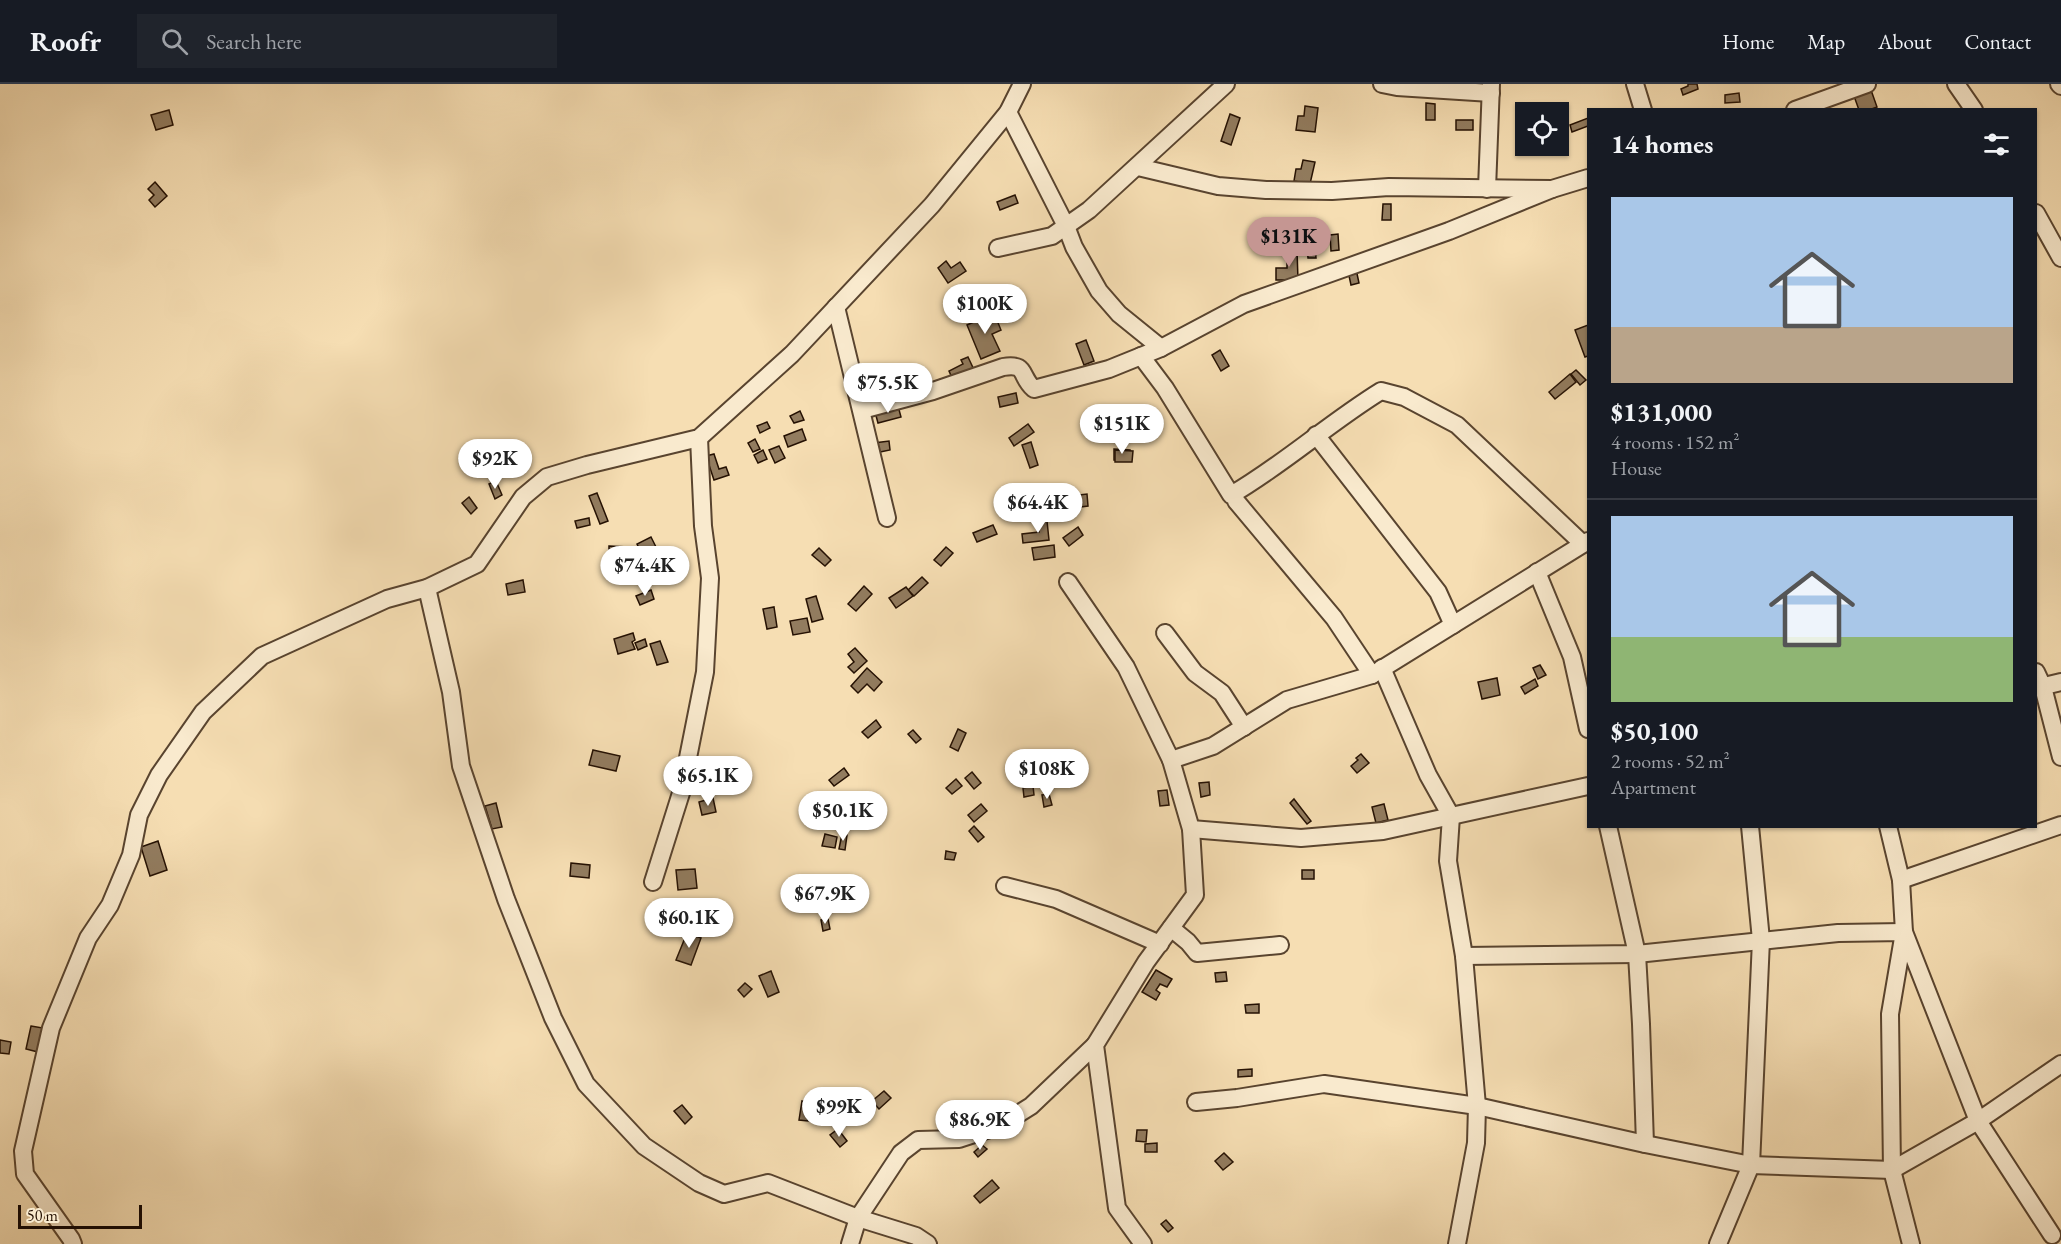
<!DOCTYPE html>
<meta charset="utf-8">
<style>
body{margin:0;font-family:"EB Garamond",serif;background:#20242c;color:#f1f3f6;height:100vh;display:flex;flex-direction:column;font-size:22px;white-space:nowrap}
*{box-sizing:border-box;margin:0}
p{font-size:20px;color:#9ea1a6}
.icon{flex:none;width:33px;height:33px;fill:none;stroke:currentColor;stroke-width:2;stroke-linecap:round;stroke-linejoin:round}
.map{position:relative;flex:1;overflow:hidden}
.details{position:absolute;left:1587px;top:24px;width:450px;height:720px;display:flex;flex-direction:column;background:#171b24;border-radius:0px;box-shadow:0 2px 4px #0004}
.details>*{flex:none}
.tools{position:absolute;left:1515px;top:18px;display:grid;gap:12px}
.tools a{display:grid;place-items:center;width:54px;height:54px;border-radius:0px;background:#171b24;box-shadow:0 2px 4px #0004;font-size:30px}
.scale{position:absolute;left:18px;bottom:15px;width:124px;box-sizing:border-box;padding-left:6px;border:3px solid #251103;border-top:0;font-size:16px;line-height:21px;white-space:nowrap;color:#251103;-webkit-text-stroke:4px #f9eace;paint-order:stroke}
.price{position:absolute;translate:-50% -51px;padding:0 14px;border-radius:21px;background:#fff;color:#222;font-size:20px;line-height:39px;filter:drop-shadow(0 2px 3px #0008)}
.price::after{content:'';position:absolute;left:50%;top:36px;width:18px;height:14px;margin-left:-9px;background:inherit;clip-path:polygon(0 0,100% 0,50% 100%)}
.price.active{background:#c59692;color:#111}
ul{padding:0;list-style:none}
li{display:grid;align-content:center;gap:12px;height:318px;padding:0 24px}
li+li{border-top:2px solid #363941}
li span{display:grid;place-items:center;height:186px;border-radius:0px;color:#555}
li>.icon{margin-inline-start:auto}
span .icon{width:108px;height:108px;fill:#fffc;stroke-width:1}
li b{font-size:26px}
h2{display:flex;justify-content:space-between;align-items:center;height:72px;padding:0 24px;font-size:26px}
header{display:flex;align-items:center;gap:36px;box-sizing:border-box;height:84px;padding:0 30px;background:#171b24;border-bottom:2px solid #363941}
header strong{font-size:28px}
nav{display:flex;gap:33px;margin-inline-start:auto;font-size:21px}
.search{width:420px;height:54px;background:#20242c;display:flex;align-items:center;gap:15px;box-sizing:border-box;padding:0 21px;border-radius:0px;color:#9ea1a6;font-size:22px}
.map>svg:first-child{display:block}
.building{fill:#927c5f;stroke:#251103;stroke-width:1.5}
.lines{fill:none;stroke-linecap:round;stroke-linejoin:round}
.street-casing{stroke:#59442f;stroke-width:20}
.street{stroke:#f9eace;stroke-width:16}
</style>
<header>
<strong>Roofr</strong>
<div class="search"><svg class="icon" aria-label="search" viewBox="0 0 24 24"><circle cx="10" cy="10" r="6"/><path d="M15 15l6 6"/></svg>Search here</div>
<nav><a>Home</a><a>Map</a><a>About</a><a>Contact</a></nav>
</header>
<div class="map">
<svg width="2061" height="1160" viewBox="0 0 2061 1160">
<rect width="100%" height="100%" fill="#f6deb3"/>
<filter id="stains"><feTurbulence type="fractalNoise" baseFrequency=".00333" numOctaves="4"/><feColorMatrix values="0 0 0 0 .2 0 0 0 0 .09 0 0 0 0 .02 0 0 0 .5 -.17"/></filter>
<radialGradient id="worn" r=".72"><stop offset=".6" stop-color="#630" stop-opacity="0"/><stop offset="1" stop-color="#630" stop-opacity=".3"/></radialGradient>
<g class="building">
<path d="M1688,0H1697L1698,5L1683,11L1681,5L1688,2Z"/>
<path d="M1871,6L1877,23L1869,26H1859L1854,12Z"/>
<path d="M1739,9L1740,18L1725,19V11Z"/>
<path d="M1426,19L1435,20V36H1426Z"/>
<path d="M1305,22L1318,24L1315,48L1296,46L1298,32H1304Z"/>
<path d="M169,26L173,41L156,46L151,31Z"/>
<path d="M1230,30L1240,34L1231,61L1221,57Z"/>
<path d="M1588,34V42L1572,48L1570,41Z"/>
<rect x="1456" y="36" width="17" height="10"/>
<path d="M1303,76L1315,78L1310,100L1294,97L1296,85H1301Z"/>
<path d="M155,98L167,112L155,123L149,116L154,111L148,105Z"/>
<path d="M1015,111L1018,119L1000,126L997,118Z"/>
<path d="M1383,120H1391V136H1382Z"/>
<path d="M1314,150L1316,174H1308L1306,151Z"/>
<path d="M1338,150L1339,166L1331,167L1330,151Z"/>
<path d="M1297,166L1298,196H1276V184H1287V167Z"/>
<path d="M946,177L951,184L960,178L966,187L948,199L938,184Z"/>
<path d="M1356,185L1359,199L1351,201L1348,187Z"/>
<path d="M994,229L1001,246L992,250L1000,267L981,275L967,241Z"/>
<path d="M1588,241V272L1585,273L1575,246Z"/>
<path d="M1086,256L1094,277L1084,281L1076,260Z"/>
<path d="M1220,266L1229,282L1221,287L1212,271Z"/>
<path d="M968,273L975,288L954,298L949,287L963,280L961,276Z"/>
<path d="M1576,286L1586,296L1580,301L1571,290Z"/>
<path d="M1570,290L1576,298L1555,315L1549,308Z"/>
<path d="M1016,309L1018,319L1000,323L998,313Z"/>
<path d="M898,322L901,333L878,339L875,328Z"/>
<path d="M800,327L804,336L794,339L790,332Z"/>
<rect x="1126" y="333" width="11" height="9"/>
<path d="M767,338L770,344L760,349L757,342Z"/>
<path d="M1028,340L1034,348L1014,362L1009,354Z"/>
<path d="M802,345L806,356L788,363L784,352Z"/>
<path d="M755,355L760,365L753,368L748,359Z"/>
<path d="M889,357L890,366L875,369L874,359Z"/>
<path d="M1031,358L1038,381L1030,384L1022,361Z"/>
<path d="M779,362L785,374L775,379L769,366Z"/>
<path d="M1114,365L1130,366L1129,377L1114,376Z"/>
<path d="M763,366L767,375L758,379L754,371Z"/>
<path d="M1115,366L1133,367L1132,378H1115Z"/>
<path d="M714,370L719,385L726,383L729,391L714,396L706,372Z"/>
<path d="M496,397L502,411L495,415L489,400Z"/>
<path d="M597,409L608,437L600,440L589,412Z"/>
<path d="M1087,410L1088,422L1073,424L1071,412Z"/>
<path d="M469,413L477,424L471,430L462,419Z"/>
<path d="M589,434L590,441L577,444L575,437Z"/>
<path d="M1047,437L1049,456L1023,459L1022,450L1039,448L1038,438Z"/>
<path d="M993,441L997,450L977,458L973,449Z"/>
<path d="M1078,443L1083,451L1069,462L1063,454Z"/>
<path d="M651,453L656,463L648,466L652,474L645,477L637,460Z"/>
<path d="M1054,461L1055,473L1034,476L1032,464Z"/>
<path d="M609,462L628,463L627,473H609Z"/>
<path d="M946,463L953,469L941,482L934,476Z"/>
<path d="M819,464L831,476L825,482L812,471Z"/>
<path d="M658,470L662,479L646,487L642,478Z"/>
<path d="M922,493L928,499L914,512L908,506Z"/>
<path d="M523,496L525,508L508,511L506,500Z"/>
<path d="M864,502L872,510L856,527L848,520Z"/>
<path d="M906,503L913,512L896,524L889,514Z"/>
<path d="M651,506L654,515L640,521L636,512Z"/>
<path d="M816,512L823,535L812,538L806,515Z"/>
<path d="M774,523L777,543L767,545L763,525Z"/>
<path d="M807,534L810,548L793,551L790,537Z"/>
<path d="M633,549L635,556L632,558L635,565L618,570L614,555Z"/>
<path d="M645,555L647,562L638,566L635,559Z"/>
<path d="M660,557L668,578L657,581L650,560Z"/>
<path d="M855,564L867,577L854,589L848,583L854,578L848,570Z"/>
<path d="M1540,581L1546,591L1538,595L1533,584Z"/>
<path d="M867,584L882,598L874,607L867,600L858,609L851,602Z"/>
<path d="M1497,594L1500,611L1482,615L1478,598Z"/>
<path d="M1535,595L1538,602L1525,610L1521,603Z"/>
<path d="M876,636L881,643L868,654L862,648Z"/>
<path d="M958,645L966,649L958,667L950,663Z"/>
<path d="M913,646L921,655L916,659L908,650Z"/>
<path d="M593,666L620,672L616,687L589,681Z"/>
<path d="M1361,670L1369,679L1357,689L1351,682L1358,676L1356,674Z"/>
<path d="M844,684L849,691L834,702L829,696Z"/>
<path d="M972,688L981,699L974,705L965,694Z"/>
<path d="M956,695L962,702L952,710L946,704Z"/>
<path d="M1209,698L1210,711L1201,713L1199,699Z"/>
<path d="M1033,702L1034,711L1024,713L1023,704Z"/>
<path d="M1167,706L1169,721L1160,722L1158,707Z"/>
<path d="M1049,710L1052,721L1044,723L1042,711Z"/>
<path d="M713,714L716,728L702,731L699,718Z"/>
<path d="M1294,715L1311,737L1307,740L1290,719Z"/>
<path d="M496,719L502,743L492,745L485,722Z"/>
<path d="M981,720L987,727L974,738L968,731Z"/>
<path d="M1384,720L1388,736L1376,739L1372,723Z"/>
<path d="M974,742L984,753L978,758L969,747Z"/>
<path d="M825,750L837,753L835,764L822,762Z"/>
<path d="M842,750L847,751L845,766L839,765Z"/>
<path d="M158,757L167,786L150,792L141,763Z"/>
<path d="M946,767L956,769L954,776L945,775Z"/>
<path d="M571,779L590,781L589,794L570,792Z"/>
<path d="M695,785L697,804L678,806L676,786Z"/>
<rect x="1302" y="786" width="12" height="9"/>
<path d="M828,835L830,845L823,847L821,836Z"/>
<path d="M687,849L701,854L691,881L676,876Z"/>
<path d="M1156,886L1172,895L1167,903L1160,900L1156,906L1160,909L1156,916L1142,908Z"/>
<path d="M771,887L779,908L768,913L759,892Z"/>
<path d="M1226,888L1227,897L1216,898L1215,889Z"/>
<path d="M745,899L752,905L744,913L738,906Z"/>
<path d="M1259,920V929H1246L1245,921Z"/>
<path d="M31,942L43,944L38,968L26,965Z"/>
<path d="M0,956L11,958L9,970L0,969Z"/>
<path d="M1252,985V992L1238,993V986Z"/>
<path d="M884,1007L891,1014L879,1025L872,1017Z"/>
<path d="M802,1017L810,1019L808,1037L799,1036Z"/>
<path d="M682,1021L692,1033L685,1040L674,1027Z"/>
<path d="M838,1045L847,1057L840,1063L830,1051Z"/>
<path d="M1137,1046H1147L1146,1058L1136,1057Z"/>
<path d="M1157,1059V1068H1145V1060Z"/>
<path d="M982,1061L987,1065L978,1073L974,1068Z"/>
<path d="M1224,1069L1233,1078L1223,1086L1215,1077Z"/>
<path d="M992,1096L999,1104L980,1119L974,1112Z"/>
<path d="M1166,1136L1173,1144L1168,1148L1161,1140Z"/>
</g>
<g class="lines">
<defs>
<g id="street">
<path d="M1382,0L1397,3L1491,9"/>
<path d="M1635,0L1643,26"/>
<path d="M1956,0L1974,26"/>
<path d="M2059,0L2061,2"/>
<path d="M1795,26L1867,0"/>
<path d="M1008,28L1066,142L1074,163L1099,207L1119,230L1161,264"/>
<path d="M1138,83L1218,102L1266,106L1332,107L1389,103L1552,105L1588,94"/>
<path d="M1487,105L1491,0"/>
<path d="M2036,129L2061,174"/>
<path d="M998,164L1052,152L1089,126L1226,0"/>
<path d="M836,223L887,434"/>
<path d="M1141,272L1165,304L1231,411C1283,381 1329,339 1381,307L1404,313L1457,341L1583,460"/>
<path d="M862,326L933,307L1003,283C1028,279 1019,292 1034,305L1109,285L1161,264L1244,220L1449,147L1552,105"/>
<path d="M1316,351L1438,508L1453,541"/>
<path d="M1236,417L1334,534L1372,591"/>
<path d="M1537,488L1572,573L1588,645"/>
<path d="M1068,498L1126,583L1171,676"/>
<path d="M427,504L451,608L461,682L506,815L553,934L586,1000L644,1062L699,1099L724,1110L768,1099L858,1134L916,1152L928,1160"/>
<path d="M1165,549L1195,589L1222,609L1244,643"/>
<path d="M1382,584L1428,691L1451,732L1448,777L1464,872L1477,1022L1476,1059L1457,1160"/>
<path d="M2036,588L2043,603L2061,673"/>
<path d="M2036,604L2061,598"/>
<path d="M1608,742L1637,870L1641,940L1645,1060"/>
<path d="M1888,742L1901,796L1904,848L1978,1037L2052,1151"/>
<path d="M1191,745L1301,754L1383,747L1588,702"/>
<path d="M1901,796L2061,741"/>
<path d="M653,798L681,709L705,588L710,494L703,442L699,354"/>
<path d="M1005,802L1056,815L1160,860"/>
<path d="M1171,844L1188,858L1197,869L1280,861"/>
<path d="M1464,872L1637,870L1838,849L1904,848L1890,930L1892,1086L1911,1160"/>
<path d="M1196,1018L1237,1014L1324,1000L1477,1022L1645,1060L1751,1081L1892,1086L1978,1037L2061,980"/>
<path d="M73,1160L71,1155L25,1090L23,1067L51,944L88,854L110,821L131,771L139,731L159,691L203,628L262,572L387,515L427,504L477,480L523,413L547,393L587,381L699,354L792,270L932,121L1008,28L1022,0"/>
<path d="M850,1160L858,1134L901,1069L918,1056L959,1055L999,1042L1031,1022L1095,961"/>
<path d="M1143,1160L1117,1124L1095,961L1146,878L1195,811L1191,745L1171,676L1213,662L1287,616L1372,591L1588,457"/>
<path d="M1718,1160L1751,1081L1761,856L1750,742"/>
</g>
</defs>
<use href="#street" class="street-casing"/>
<use href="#street" class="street"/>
</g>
<rect width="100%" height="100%" filter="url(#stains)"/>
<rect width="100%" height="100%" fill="url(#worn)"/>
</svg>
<div class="tools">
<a><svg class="icon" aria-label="locate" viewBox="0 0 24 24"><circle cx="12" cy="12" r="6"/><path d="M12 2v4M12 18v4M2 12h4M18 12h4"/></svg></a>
</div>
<div class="scale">50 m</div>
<b class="price active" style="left:1289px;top:184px">$131K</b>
<b class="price" style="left:985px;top:251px">$100K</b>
<b class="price" style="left:888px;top:330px">$75.5K</b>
<b class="price" style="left:1122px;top:371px">$151K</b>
<b class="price" style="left:495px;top:406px">$92K</b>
<b class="price" style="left:1038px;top:450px">$64.4K</b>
<b class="price" style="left:645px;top:513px">$74.4K</b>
<b class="price" style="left:1047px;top:716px">$108K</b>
<b class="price" style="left:708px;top:723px">$65.1K</b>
<b class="price" style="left:843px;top:758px">$50.1K</b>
<b class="price" style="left:825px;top:841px">$67.9K</b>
<b class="price" style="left:689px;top:865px">$60.1K</b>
<b class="price" style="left:839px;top:1054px">$99K</b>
<b class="price" style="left:980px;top:1067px">$86.9K</b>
<section class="details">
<h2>14 homes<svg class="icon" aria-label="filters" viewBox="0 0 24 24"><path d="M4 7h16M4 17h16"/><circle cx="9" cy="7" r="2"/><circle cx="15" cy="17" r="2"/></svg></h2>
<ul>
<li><span style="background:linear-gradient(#a9c7e8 70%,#b9a48a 0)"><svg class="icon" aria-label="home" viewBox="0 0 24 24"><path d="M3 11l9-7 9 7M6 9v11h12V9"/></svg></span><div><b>$131,000</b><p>4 rooms · 152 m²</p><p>House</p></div></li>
<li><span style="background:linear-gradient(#a9c7e8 65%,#8fb573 0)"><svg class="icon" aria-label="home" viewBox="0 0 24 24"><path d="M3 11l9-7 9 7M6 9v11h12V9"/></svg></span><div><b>$50,100</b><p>2 rooms · 52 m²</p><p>Apartment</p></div></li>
</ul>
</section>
</div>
